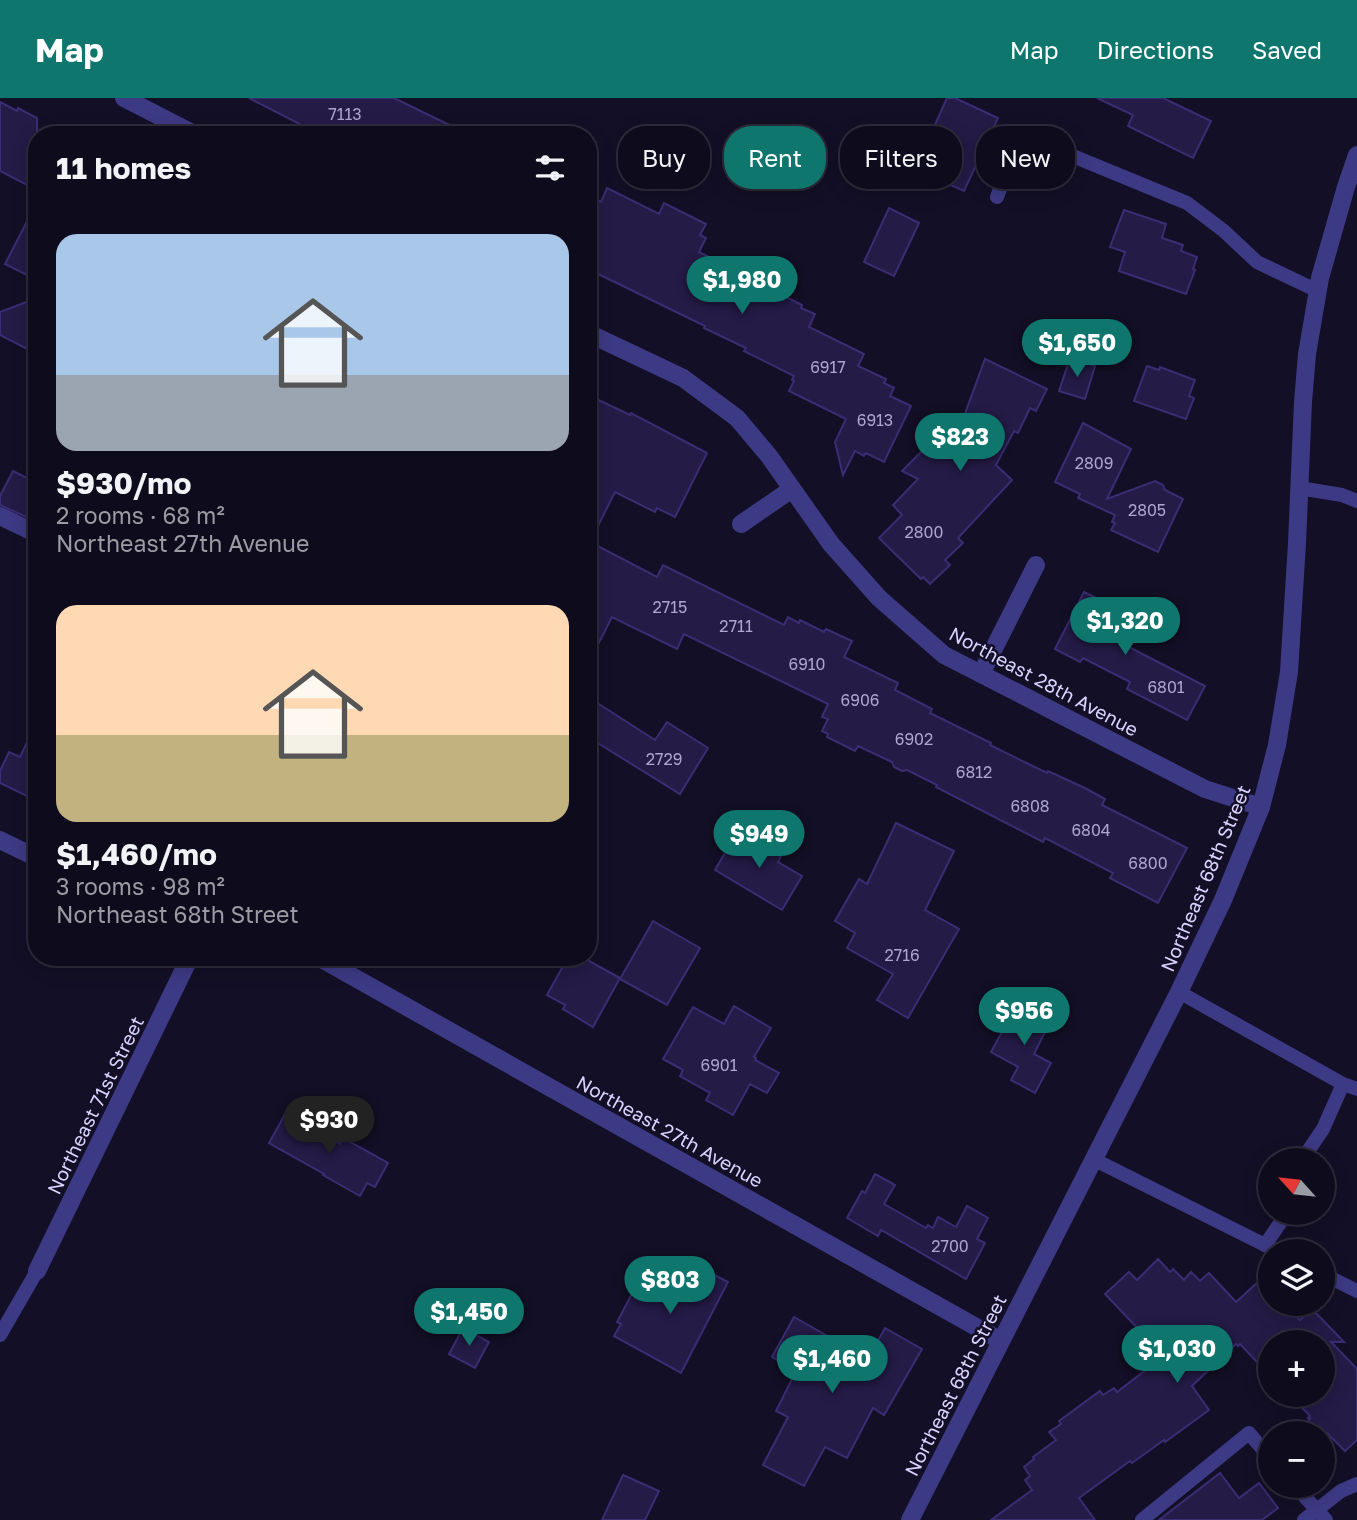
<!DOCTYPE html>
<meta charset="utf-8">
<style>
body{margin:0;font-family:"Golos Text",sans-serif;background:#1c1929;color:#f1f3f6;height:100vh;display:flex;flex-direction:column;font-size:26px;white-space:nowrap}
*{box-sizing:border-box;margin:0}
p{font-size:23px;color:#9b9ba3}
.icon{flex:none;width:38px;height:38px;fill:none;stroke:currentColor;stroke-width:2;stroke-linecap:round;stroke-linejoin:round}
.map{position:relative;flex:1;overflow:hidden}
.drawer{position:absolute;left:28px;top:28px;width:569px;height:840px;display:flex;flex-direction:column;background:#0e0b1c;border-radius:28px;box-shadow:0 4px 18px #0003,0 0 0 2px #2e2b3b}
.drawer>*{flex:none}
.guide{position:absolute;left:618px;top:28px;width:634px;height:63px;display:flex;gap:14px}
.needle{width:46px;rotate:297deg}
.tools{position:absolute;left:1258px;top:1050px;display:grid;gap:14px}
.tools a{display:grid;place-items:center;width:77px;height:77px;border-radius:50%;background:#0e0b1c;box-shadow:0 4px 18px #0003,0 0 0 2px #2e2b3b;font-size:35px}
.price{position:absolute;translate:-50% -60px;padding:0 16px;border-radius:24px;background:#0f766e;color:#fff;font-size:23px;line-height:46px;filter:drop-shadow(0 2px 4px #0008)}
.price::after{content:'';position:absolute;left:50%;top:42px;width:21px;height:16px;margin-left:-10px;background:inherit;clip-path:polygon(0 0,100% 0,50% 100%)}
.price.on{background:#222;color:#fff}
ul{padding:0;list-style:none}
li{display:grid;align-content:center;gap:14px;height:371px;padding:0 28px}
li span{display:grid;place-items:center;height:217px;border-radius:21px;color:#555}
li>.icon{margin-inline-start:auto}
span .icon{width:126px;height:126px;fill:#fffc;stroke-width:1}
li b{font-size:30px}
h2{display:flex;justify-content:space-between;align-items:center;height:84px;padding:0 28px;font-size:30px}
.chip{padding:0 24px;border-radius:28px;background:#0e0b1c;box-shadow:0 4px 18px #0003,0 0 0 2px #2e2b3b;font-size:24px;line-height:63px}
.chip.on{background:#0f766e;color:#fff}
header{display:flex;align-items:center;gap:42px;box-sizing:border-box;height:98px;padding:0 35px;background:#0f766e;color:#fff}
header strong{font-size:33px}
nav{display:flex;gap:38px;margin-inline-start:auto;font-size:24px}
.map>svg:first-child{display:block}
.building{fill:#241b47;stroke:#3b2d73;stroke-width:2}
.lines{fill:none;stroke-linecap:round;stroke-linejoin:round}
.service{stroke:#3d3a85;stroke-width:14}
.minor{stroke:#3d3a85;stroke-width:18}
.tertiary{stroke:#3d3a85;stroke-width:18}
.labels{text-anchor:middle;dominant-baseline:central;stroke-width:5;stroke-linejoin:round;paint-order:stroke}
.number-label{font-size:16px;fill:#aca6d1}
.street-label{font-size:19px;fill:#d9d4ff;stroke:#130f26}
</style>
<header>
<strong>Map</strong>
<nav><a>Map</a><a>Directions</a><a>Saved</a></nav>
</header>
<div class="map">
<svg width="1357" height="1422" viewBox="0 0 1357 1422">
<rect width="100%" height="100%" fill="#130f26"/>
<g class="building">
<path d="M249,0H394L470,37H321Z"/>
<path d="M947,0H955L998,20L964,93L915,71Z"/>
<path d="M1097,0H1163L1211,23L1193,60L1128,28L1133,17Z"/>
<path d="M0,4L17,13L18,10L37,20V92L0,73Z"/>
<path d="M607,90L659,116L664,105L706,126L700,137L706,140L699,154L802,207L801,210L815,216L809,229L864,256L858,268L886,281L884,285L894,290L890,298L911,308L884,364L866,355L864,358L855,353L843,377L835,344L846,321L789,293L794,283L792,282L794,278L744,253L746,250L704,230L705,228L588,171V98L601,104Z"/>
<path d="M37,104V182L5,166Z"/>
<path d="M889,110L919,125L894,178L864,164Z"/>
<path d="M1124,112L1166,126L1162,140L1183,147L1181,153L1197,159L1193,171L1195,172L1186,196L1119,173L1125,154L1110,149Z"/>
<path d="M37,200V256L0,237V214Z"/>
<path d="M1070,260L1095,268L1085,301L1059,293Z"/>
<path d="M985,261L1047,291L1036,313L1030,310L1018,335L1014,333L996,367L1012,382L958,440L963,445L945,462L950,467L930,486L923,479L921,481L879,440L902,417L893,407L918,381L902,373L937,338L952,351Z"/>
<path d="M1147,268L1159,272L1160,269L1195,282L1189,298L1194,300L1186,321L1134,303Z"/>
<path d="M588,297L630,317L631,315L707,355L675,419L657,410L655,414L615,394L590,444L657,479L663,467L784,527L788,519L799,525L800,522L824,534L826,531L852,543L844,559L898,585L895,592L932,611L930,615L991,645L990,647L1047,675L1048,673L1085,690L1105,701L1102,707L1187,750L1158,805L1110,780L1113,775L1045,740L1043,744L936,689L937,687L907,672L902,673L894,669L892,664L858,648L855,653L827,639L828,636L822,633L828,621L822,619L828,606L684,536L677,551L612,519L588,566Z"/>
<path d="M1083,325L1131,351L1107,401L1155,383L1163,387L1165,392L1183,401L1158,454L1111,432L1115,425L1112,424L1115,417L1078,400L1080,396L1055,384Z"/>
<path d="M13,373L37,385V415L33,422L0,407V398Z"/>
<path d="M1084,494L1104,504L1108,502L1117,507L1119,511L1131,517L1117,543L1205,588L1187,622L1127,591L1130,584L1083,560L1080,564L1055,551Z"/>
<path d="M588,599L655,642L667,624L708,650L680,696L588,639Z"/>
<path d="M37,623V703L0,685V673L9,654L20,659Z"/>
<path d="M896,725L954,753L925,812L959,831L908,920L877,902L893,876L847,850L855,835L835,823L859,781L867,786Z"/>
<path d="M741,732L782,756L778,764L802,778L782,812L715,772L736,736L738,737Z"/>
<path d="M653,823L700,850L667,907L620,881Z"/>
<path d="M568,859H582L620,880L593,929L563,911L565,907L547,897Z"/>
<path d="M1017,906L1050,924L1034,956L1051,965L1035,995L1011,982L1018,969L991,954Z"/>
<path d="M734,908L771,930L754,959L756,960L755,962L779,975L767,995L750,986L733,1017L706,1002L710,995L680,978L683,972L663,961L693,909L724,926Z"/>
<path d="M285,1016L340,1046L343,1040L388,1065L375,1089L367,1085L360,1098L323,1077L324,1076L269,1045Z"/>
<path d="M875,1076L895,1087L884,1106L926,1130L928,1127L933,1130L938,1119L956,1129L967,1108L988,1120L977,1141L985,1145L966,1181L881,1132L878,1138L847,1120L862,1093L865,1095Z"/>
<path d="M1158,1161L1170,1174L1173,1171L1184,1182L1191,1174L1200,1183L1209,1175L1236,1204L1257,1185L1270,1199V1206H1285L1300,1222L1312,1211L1344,1244H1331L1357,1271V1342L1345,1353L1327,1335H1295L1310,1321L1308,1320L1310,1318L1290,1297H1323V1244H1270V1278L1240,1246L1238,1248L1236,1246L1192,1288L1209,1312L1165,1344L1164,1342L1132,1365L1130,1363L1079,1400L1095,1422H991L1032,1392L1025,1382L1030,1378L1024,1369L1034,1361L1033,1359L1056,1342L1049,1334L1061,1326L1059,1323L1100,1293L1103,1297L1114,1290L1117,1294L1164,1258L1105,1196L1129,1174L1137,1182Z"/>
<path d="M695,1167L728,1184L681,1275L614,1238L621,1226L617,1224L643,1175L681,1194Z"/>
<path d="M794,1219L868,1261L885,1230L922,1251L884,1317L873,1310L847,1360L825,1349L804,1388L763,1367L788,1319L776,1313L796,1273L772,1259Z"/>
<path d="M463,1230L489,1244L475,1270L449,1256Z"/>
<path d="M1220,1375L1239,1400L1259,1385L1278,1410L1262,1422H1159Z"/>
<path d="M623,1377L659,1393L645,1422H602Z"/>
</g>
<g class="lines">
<g class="service">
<path d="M997,99L1011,61L1027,50L1046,47L1187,105L1224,133L1257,164L1318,193"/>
<path d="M1299,390L1342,397L1357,403"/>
<path d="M1179,894L1343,986"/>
<path d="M1095,1062L1277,1153"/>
<path d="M1302,1062L1323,1031L1343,986L1357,991"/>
<path d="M1265,1147L1287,1115"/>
<path d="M1323,1176L1357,1193"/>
<path d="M0,1237L37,1173"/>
<path d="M1295,1388L1326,1422"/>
<path d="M1142,1422L1249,1335L1270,1360"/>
<path d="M1304,1422L1341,1393L1357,1386"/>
</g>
<g class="minor">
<path d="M124,0L196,37"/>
<path d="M588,235L683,280L737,320L769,358L831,446L879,500L944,557L1205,691L1261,709"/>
<path d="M0,418L37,436"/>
<path d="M741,426L792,391"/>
<path d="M981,576L1036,467"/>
<path d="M0,742L37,760"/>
<path d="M318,859L1001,1243"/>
<path d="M37,1173L190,859"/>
</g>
<path class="tertiary" d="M910,1422L1179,894L1223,802L1261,709L1277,647L1289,574L1297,445L1303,304L1307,256L1320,180L1346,89L1357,57"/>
</g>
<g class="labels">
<g class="number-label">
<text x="345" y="16">7113</text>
<text x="828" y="269">6917</text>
<text x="875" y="322">6913</text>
<text x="1094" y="365">2809</text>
<text x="1147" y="412">2805</text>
<text x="924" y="434">2800</text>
<text x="670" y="509">2715</text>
<text x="736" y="528">2711</text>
<text x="807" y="566">6910</text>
<text x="1166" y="589">6801</text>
<text x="860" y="602">6906</text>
<text x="914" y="641">6902</text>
<text x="664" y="661">2729</text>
<text x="974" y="674">6812</text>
<text x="1030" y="708">6808</text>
<text x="1091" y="732">6804</text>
<text x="1148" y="765">6800</text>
<text x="902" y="857">2716</text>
<text x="719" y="967">6901</text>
<text x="950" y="1148">2700</text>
</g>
<g class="street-label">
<text transform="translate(1044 583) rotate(28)">Northeast 28th Avenue</text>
<text transform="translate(1205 780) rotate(-67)">Northeast 68th Street</text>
<text transform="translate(95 1007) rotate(-64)">Northeast 71st Street</text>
<text transform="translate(670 1033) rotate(29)">Northeast 27th Avenue</text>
<text transform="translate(955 1287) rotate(-63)">Northeast 68th Street</text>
</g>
</g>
</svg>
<div class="tools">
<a><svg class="needle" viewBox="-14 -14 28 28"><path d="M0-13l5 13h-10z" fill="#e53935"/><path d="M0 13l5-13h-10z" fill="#9b9ba3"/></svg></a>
<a><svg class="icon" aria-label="layers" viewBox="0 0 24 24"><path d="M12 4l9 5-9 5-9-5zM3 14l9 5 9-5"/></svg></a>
<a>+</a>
<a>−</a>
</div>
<b class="price" style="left:742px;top:218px">$1,980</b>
<b class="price" style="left:1077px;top:281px">$1,650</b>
<b class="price" style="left:960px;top:375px">$823</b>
<b class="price" style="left:1125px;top:559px">$1,320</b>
<b class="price" style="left:759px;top:772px">$949</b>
<b class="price" style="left:1024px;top:949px">$956</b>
<b class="price on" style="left:329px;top:1058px">$930</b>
<b class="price" style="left:670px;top:1218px">$803</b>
<b class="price" style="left:469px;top:1250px">$1,450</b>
<b class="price" style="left:1177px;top:1287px">$1,030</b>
<b class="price" style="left:832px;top:1297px">$1,460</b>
<div class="guide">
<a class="chip">Buy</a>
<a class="chip on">Rent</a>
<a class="chip">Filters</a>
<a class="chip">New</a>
</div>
<section class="drawer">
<h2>11 homes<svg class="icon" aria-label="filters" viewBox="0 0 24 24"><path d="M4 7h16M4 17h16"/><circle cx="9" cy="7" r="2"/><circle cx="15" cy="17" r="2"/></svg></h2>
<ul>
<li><span style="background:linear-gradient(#a9c7e8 65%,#9aa5b1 0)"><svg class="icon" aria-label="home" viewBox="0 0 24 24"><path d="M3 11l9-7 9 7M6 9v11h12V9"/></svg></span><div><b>$930/mo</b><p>2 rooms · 68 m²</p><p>Northeast 27th Avenue</p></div></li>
<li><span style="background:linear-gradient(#ffd9b3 60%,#c2b280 0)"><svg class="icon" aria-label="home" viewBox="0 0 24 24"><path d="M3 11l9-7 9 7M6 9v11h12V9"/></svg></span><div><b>$1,460/mo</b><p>3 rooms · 98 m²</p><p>Northeast 68th Street</p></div></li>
</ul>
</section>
</div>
